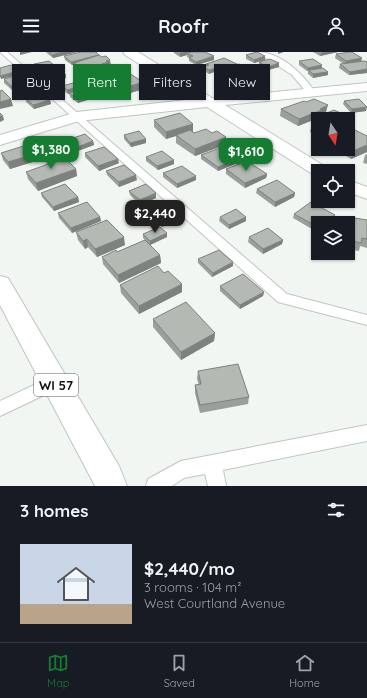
<!DOCTYPE html>
<meta charset="utf-8">
<style>
body{margin:0;font-family:Quicksand,sans-serif;background:#20242c;color:#f1f3f6;height:100vh;display:flex;flex-direction:column;font-size:15px;white-space:nowrap}
*{box-sizing:border-box;margin:0}
p{font-size:13px;color:#9ea1a6}
.icon{flex:none;width:22px;height:22px;fill:none;stroke:currentColor;stroke-width:2;stroke-linecap:round;stroke-linejoin:round}
.map{position:relative;height:434px;overflow:hidden}
.details{display:flex;flex-direction:column;background:#171b24;flex:1}
.details>*{flex:none}
.guide{position:absolute;left:12px;top:12px;width:343px;height:36px;display:flex;gap:8px}
.needle{width:26px;rotate:168deg}
.tools{position:absolute;left:311px;top:60px;display:grid;gap:8px}
.tools a{display:grid;place-items:center;width:44px;height:44px;border-radius:0px;background:#171b24;box-shadow:0 1px 3px #0004;font-size:20px}
.price{position:absolute;translate:-50% -34px;padding:0 9px;border-radius:8px;background:#147d31;color:#fff;font-size:13px;line-height:26px;filter:drop-shadow(0 1px 2px #0008)}
.price::after{content:'';position:absolute;left:50%;top:24px;width:12px;height:9px;margin-left:-6px;background:inherit;clip-path:polygon(0 0,100% 0,50% 100%)}
.price.selected{background:#222;color:#fff}
ul{padding:0;list-style:none}
li{display:flex;align-items:center;gap:12px;height:100px;padding:0 20px}
li span{display:grid;place-items:center;flex:none;width:112px;height:80px;border-radius:0px;color:#555}
li>.icon{margin-inline-start:auto}
span .icon{width:48px;height:48px;fill:#fffc;stroke-width:1}
li b{font-size:17px}
h2{display:flex;justify-content:space-between;align-items:center;height:48px;padding:0 20px;font-size:17px}
.tag{padding:0 14px;border-radius:0px;background:#171b24;box-shadow:0 1px 3px #0004;font-size:14px;line-height:36px}
.tag.selected{background:#147d31;color:#fff}
header{display:flex;justify-content:space-between;align-items:center;height:52px;padding:0 20px;background:#171b24;font-size:18px;font-weight:800}
.tab-bar{display:flex;justify-content:space-around;align-items:center;height:56px;border-top:1px solid #363941;background:#171b24;font-size:11px;color:#9ea1a6}
.tab-bar a{display:grid;justify-items:center;gap:2px}
.tab-bar .selected{color:#147d31}
.map>svg:first-child{display:block}
.lines{fill:none;stroke-linecap:round;stroke-linejoin:round}
.service-casing{stroke:#c0c5c0;stroke-width:2}
.minor-casing{stroke:#c0c5c0;stroke-width:2}
.primary-casing{stroke:#c0c5c0;stroke-width:2}
.service{fill:#fff;fill-rule:evenodd}
.minor{fill:#fff;fill-rule:evenodd}
.primary{fill:#fff;fill-rule:evenodd}
.wall{fill:#9b9f9b}
.shaded-wall{fill:#7e827e}
.building{fill:#b4b9b4;stroke:#7e827e}
.labels{text-anchor:middle;dominant-baseline:central;stroke-width:3.5;stroke-linejoin:round;paint-order:stroke}
.shield{fill:#fff;stroke:#575857;stroke-width:1}
.shield-label{font-size:13px;font-weight:bold;fill:#0f110f}
</style>
<header><svg class="icon" aria-label="menu" viewBox="0 0 24 24"><path d="M4 6h16M4 12h16M4 18h16"/></svg>Roofr<svg class="icon" aria-label="person" viewBox="0 0 24 24"><circle cx="12" cy="8" r="4"/><path d="M4 21q1-7 8-7t8 7"/></svg></header>
<div class="map">
<svg width="367" height="434" viewBox="0 0 367 434">
<rect width="100%" height="100%" fill="#f1f6f2"/>
<g class="lines">
<defs>
<g id="service">
<path d="M0,0H7L287,242L367,263V273L278,250Z"/>
<path d="M257,0C281,0 303,22 315,40L314,42H308L292,23Z"/>
<path d="M55,323L61,325L63,330L61,335L0,364V349Z"/>
<path d="M367,373V389L223,418L226,434H208L205,422L184,426L172,434H146L148,427L181,409Z"/>
</g>
<g id="minor">
<path d="M123,0H138L212,46L367,31V39L225,53L326,115L329,119H318V124L314,123L207,55L79,69L0,93V83L77,60L195,47L125,3Z"/>
<path d="M348,128L367,135V147L348,140Z"/>
</g>
<path id="primary" d="M0,224L8,226L119,414L127,434H95L0,253Z"/>
</defs>
<use href="#service" class="service-casing"/>
<use href="#minor" class="minor-casing"/>
<use href="#primary" class="primary-casing"/>
<use href="#service" class="service"/>
<use href="#minor" class="minor"/>
<use href="#primary" class="primary"/>
</g>
<g class="wall">
<path d="M46,0H77L53,6L47,1Z"/>
<path d="M174,0H205L214,4V8L196,13L189,9V6L187,5V3L180,5L174,1Z"/>
<path d="M313,0H338L320,4Z"/>
<path d="M336,2L367,10V21L349,23L339,16L340,12H344L335,6Z"/>
<path d="M99,3V4L111,14L109,15V17L83,24L74,20L73,14L75,13H72L65,8L64,4Z"/>
<path d="M246,3L265,4V8L254,11L246,7Z"/>
<path d="M299,9L322,13V16L328,20V23L313,26L308,22V19H307L299,13Z"/>
<path d="M259,10L279,11V15L268,18L259,14Z"/>
<path d="M34,12L55,14L56,17L41,21L35,16Z"/>
<path d="M206,12L254,26L230,33L216,26V22L214,20L209,22L203,18V15L206,14Z"/>
<path d="M97,21L124,22H125L144,37L113,46L99,36V30L103,29L98,25Z"/>
<path d="M46,25L66,26L64,27L65,29L51,32L47,29Z"/>
<path d="M4,27L30,29L31,33L12,38L4,31Z"/>
<path d="M62,34H82L83,37L94,42V46L78,51L70,45L69,41L68,42L63,38Z"/>
<path d="M21,39L42,41V42L50,48L51,52L34,57L26,50V47L22,43Z"/>
<path d="M344,49L366,59L351,61L343,52Z"/>
<path d="M281,57L326,60L321,63V65L298,74L280,64Z"/>
<path d="M322,63L342,66L339,67H322L321,66Z"/>
<path d="M154,68L193,72V80H192L194,81H212L226,85L225,93L195,104L176,91V84L166,87L154,75Z"/>
<path d="M318,73V87L313,84L314,82L310,80L311,76Z"/>
<path d="M348,79L367,84V100L351,107L335,97H348Z"/>
<path d="M124,83L146,87V91L131,95L124,87Z"/>
<path d="M67,88L93,89L94,93L75,100L67,92Z"/>
<path d="M1,101L52,104L10,117L3,108Z"/>
<path d="M85,101L119,111L99,119L85,105Z"/>
<path d="M367,102V112L363,111L365,103Z"/>
<path d="M201,103L240,110L218,119L201,107Z"/>
<path d="M146,105L174,112L158,118L146,109Z"/>
<path d="M76,117L77,124L38,139L28,127L26,120Z"/>
<path d="M226,117L267,122L266,126L245,136L226,122Z"/>
<path d="M106,119L137,128L119,135L107,123Z"/>
<path d="M163,121L196,128L177,136L163,125Z"/>
<path d="M257,137L295,141L294,145L275,155L256,141Z"/>
<path d="M129,139L156,146L140,153L130,143Z"/>
<path d="M41,141L78,145L79,150L54,159L42,145Z"/>
<path d="M150,159L181,167L162,175L151,164Z"/>
<path d="M58,161L100,165L101,169L72,181L59,166Z"/>
<path d="M294,162L335,163L334,167L318,171V179L317,180L293,166Z"/>
<path d="M220,165H246V169L229,177L219,169Z"/>
<path d="M355,166L367,168V196L360,194L359,199L348,197V176L349,172L353,173Z"/>
<path d="M76,180L125,193L97,205L88,195L85,197L78,188Z"/>
<path d="M167,181V185L150,193L160,203L161,211L119,231L103,212L102,205L117,200L145,188L143,186V182Z"/>
<path d="M249,185L283,188L282,192L263,202L248,190Z"/>
<path d="M198,207L233,214L212,225L198,211Z"/>
<path d="M120,233L182,240L139,262L121,241Z"/>
<path d="M220,234L264,240L263,244L240,257L220,239Z"/>
<path d="M153,267L215,281L214,289L181,308L153,275Z"/>
<path d="M198,319L249,345L248,352L200,361L195,341V333H199L197,327Z"/>
</g>
<g class="shaded-wall">
<path d="M20,0H32L20,3Z"/>
<path d="M63,0H77L53,6L52,3Z"/>
<path d="M184,0H196L187,1V3L180,5V1Z"/>
<path d="M278,0H284L278,2Z"/>
<path d="M323,0H338L320,4L321,1Z"/>
<path d="M99,3L100,6L74,11L75,13H72L71,10Z"/>
<path d="M214,4V8L196,13V10Z"/>
<path d="M265,4V8L254,11V8Z"/>
<path d="M362,6L361,10L345,13L346,9Z"/>
<path d="M110,8L111,14L109,15V17L83,24L82,18Z"/>
<path d="M279,11V15L268,18V15Z"/>
<path d="M322,13L321,17L309,18L308,19H307L308,16Z"/>
<path d="M55,14L56,17L41,21L40,17Z"/>
<path d="M214,17V20L209,22V18Z"/>
<path d="M367,17V21L349,23L350,20Z"/>
<path d="M18,19L19,23L1,27L0,24Z"/>
<path d="M254,19V26L230,33V27Z"/>
<path d="M328,20V23L313,26V22Z"/>
<path d="M66,23V26L64,27L65,29L51,32V29Z"/>
<path d="M30,29L31,33L12,38L11,34Z"/>
<path d="M143,30L144,37L113,46L112,40Z"/>
<path d="M82,34L83,38L68,42L67,38Z"/>
<path d="M42,41V44L27,47L26,45Z"/>
<path d="M94,42V46L78,51L77,47Z"/>
<path d="M11,47L13,54L0,57V50Z"/>
<path d="M50,48L51,52L34,57L33,53Z"/>
<path d="M328,53L326,60L321,63V65L298,74L299,67L320,57Z"/>
<path d="M367,55L366,59L351,61L352,57Z"/>
<path d="M343,62L342,66L339,67H330Z"/>
<path d="M3,64L4,68L0,70V65Z"/>
<path d="M193,72V80L177,84L176,83V84L166,87V80Z"/>
<path d="M226,85L225,93L195,104V97Z"/>
<path d="M146,87V91L131,95L130,91Z"/>
<path d="M93,89L94,93L75,100V96Z"/>
<path d="M367,93V100L351,107L353,99Z"/>
<path d="M51,97L52,104L10,117L8,110Z"/>
<path d="M240,106V110L218,119V115Z"/>
<path d="M118,107L119,111L99,119L98,114Z"/>
<path d="M174,108V112L158,118L157,114Z"/>
<path d="M76,117L77,124L38,139L36,131Z"/>
<path d="M267,122L266,126L245,136V131Z"/>
<path d="M136,123L137,128L119,135V130Z"/>
<path d="M196,124V128L177,136V132Z"/>
<path d="M156,141V146L140,153V148Z"/>
<path d="M295,141L294,145L275,155V150Z"/>
<path d="M78,145L79,150L54,159L53,155Z"/>
<path d="M181,162V167L162,175V170Z"/>
<path d="M335,163L334,167L329,171H324Z"/>
<path d="M100,165L101,169L72,181L71,176Z"/>
<path d="M246,165V169L229,177V173Z"/>
<path d="M167,181V185L150,193V189Z"/>
<path d="M124,185L125,193L97,205L95,197Z"/>
<path d="M87,187L88,195L85,197L83,189Z"/>
<path d="M283,188L282,192L263,202V197Z"/>
<path d="M160,203L161,211L119,231L118,223Z"/>
<path d="M233,210V214L212,225L213,221Z"/>
<path d="M182,232V240L139,262V254Z"/>
<path d="M264,240L263,244L240,257V253Z"/>
<path d="M215,281L214,289L181,308V300Z"/>
</g>
<g class="building">
<path d="M49,0H63L52,3Z"/>
<path d="M81,0H96L99,3L71,10L64,4Z"/>
<path d="M192,0H205L214,4L196,10L189,6L193,4L187,1Z"/>
<path d="M257,0L265,4L254,8L246,3Z"/>
<path d="M350,0H352L362,6L346,9L336,2Z"/>
<path d="M99,3L102,5L106,4L110,8L106,9L109,10L82,18L73,14L77,13L74,11Z"/>
<path d="M224,6L237,12L217,19L214,17L209,18L203,15L209,13L206,12Z"/>
<path d="M270,7L279,11L268,15L259,10Z"/>
<path d="M313,7L322,13L308,16L299,9Z"/>
<path d="M49,9L55,14L40,17L34,12Z"/>
<path d="M365,9L367,10V17L350,20L340,12Z"/>
<path d="M239,12L254,19L230,27L216,19Z"/>
<path d="M11,13L18,19L0,24V16Z"/>
<path d="M116,16L124,22L105,27L97,21Z"/>
<path d="M323,16L328,20L313,22L309,18Z"/>
<path d="M63,20L66,23L62,24L64,25L51,29L46,25Z"/>
<path d="M129,21L143,30L112,40L99,30Z"/>
<path d="M22,22L30,29L11,34L4,27Z"/>
<path d="M77,30L82,34L67,38L62,34Z"/>
<path d="M36,35L42,41L26,45L21,39Z"/>
<path d="M86,36L94,42L77,47L69,41Z"/>
<path d="M2,38L11,47L0,50V39Z"/>
<path d="M43,41L50,48L33,53L26,46Z"/>
<path d="M314,47L328,53L320,57L322,58L299,67L281,57L304,49L306,50Z"/>
<path d="M359,47L367,55L352,57L344,49Z"/>
<path d="M334,58L343,62L330,67L322,63Z"/>
<path d="M0,61L3,64L0,65Z"/>
<path d="M180,61L193,72L166,80L154,68Z"/>
<path d="M318,73V82L314,80L317,79L311,76Z"/>
<path d="M206,77L212,81L217,79L226,85L195,97L176,83L190,78L194,81Z"/>
<path d="M353,77L367,84V93L353,99L348,96V79Z"/>
<path d="M139,79L146,87L130,91L124,83Z"/>
<path d="M85,82L93,89L75,96L67,88Z"/>
<path d="M43,88L51,97L8,110L1,101Z"/>
<path d="M104,95L118,107L98,114L85,101Z"/>
<path d="M223,95L240,106L218,115L201,103Z"/>
<path d="M162,99L174,108L157,114L146,105Z"/>
<path d="M65,106L76,117L36,131L26,120Z"/>
<path d="M247,109L267,122L245,131L226,117Z"/>
<path d="M124,113L136,123L119,130L106,119Z"/>
<path d="M182,114L196,124L177,132L163,121Z"/>
<path d="M277,128L295,141L275,150L257,137Z"/>
<path d="M65,132L78,145L53,155L41,141Z"/>
<path d="M146,132L156,141L140,148L129,139Z"/>
<path d="M87,150L100,165L71,176L58,161Z"/>
<path d="M311,150L335,163L324,171H318V175L294,162Z"/>
<path d="M169,152L181,162L162,170L150,159Z"/>
<path d="M236,157L246,165L229,173L220,165Z"/>
<path d="M355,166L367,168V187L362,186L361,191L348,188V178L349,172L354,173Z"/>
<path d="M107,168L124,185L95,197L87,187L83,189L76,180Z"/>
<path d="M160,175L167,181L150,189L143,182Z"/>
<path d="M268,176L283,188L263,197L249,185Z"/>
<path d="M145,188L160,203L118,223L102,205L116,198L117,200Z"/>
<path d="M219,198L233,210L213,221L198,207Z"/>
<path d="M158,214L164,221L168,219L182,232L139,254L120,233Z"/>
<path d="M243,222L264,240L240,253L220,234Z"/>
<path d="M186,250L215,281L181,300L153,267Z"/>
<path d="M238,312L249,345L200,353L195,333L201,332L198,319Z"/>
</g>
<g class="labels">
<rect class="shield" x="34" y="322" width="44" height="22" rx="3"/>
<g class="shield-label">
<text x="56" y="333">WI 57</text>
</g>
</g>
</svg>
<div class="tools">
<a><svg class="needle" viewBox="-14 -14 28 28"><path d="M0-13l5 13h-10z" fill="#e53935"/><path d="M0 13l5-13h-10z" fill="#9ea1a6"/></svg></a>
<a><svg class="icon" aria-label="locate" viewBox="0 0 24 24"><circle cx="12" cy="12" r="6"/><path d="M12 2v4M12 18v4M2 12h4M18 12h4"/></svg></a>
<a><svg class="icon" aria-label="layers" viewBox="0 0 24 24"><path d="M12 4l9 5-9 5-9-5zM3 14l9 5 9-5"/></svg></a>
</div>
<b class="price" style="left:51px;top:118px">$1,380</b>
<b class="price" style="left:246px;top:120px">$1,610</b>
<b class="price selected" style="left:155px;top:182px">$2,440</b>
<div class="guide">
<a class="tag">Buy</a>
<a class="tag selected">Rent</a>
<a class="tag">Filters</a>
<a class="tag">New</a>
</div>
</div>
<section class="details">
<h2>3 homes<svg class="icon" aria-label="filters" viewBox="0 0 24 24"><path d="M4 7h16M4 17h16"/><circle cx="9" cy="7" r="2"/><circle cx="15" cy="17" r="2"/></svg></h2>
<ul>
<li><span style="background:linear-gradient(#c9d6e8 75%,#b9a48a 0)"><svg class="icon" aria-label="home" viewBox="0 0 24 24"><path d="M3 11l9-7 9 7M6 9v11h12V9"/></svg></span><div><b>$2,440/mo</b><p>3 rooms · 104 m²</p><p>West Courtland Avenue</p></div></li>
</ul>
</section>
<nav class="tab-bar">
<a class="selected"><svg class="icon" aria-label="map" viewBox="0 0 24 24"><path d="M3 6l6-2 6 2 6-2v14l-6 2-6-2-6 2zM9 4v14M15 6v14"/></svg>Map</a>
<a><svg class="icon" aria-label="saved" viewBox="0 0 24 24"><path d="M7 4h10v16l-5-4-5 4z"/></svg>Saved</a>
<a><svg class="icon" aria-label="home" viewBox="0 0 24 24"><path d="M3 11l9-7 9 7M6 9v11h12V9"/></svg>Home</a>
</nav>
